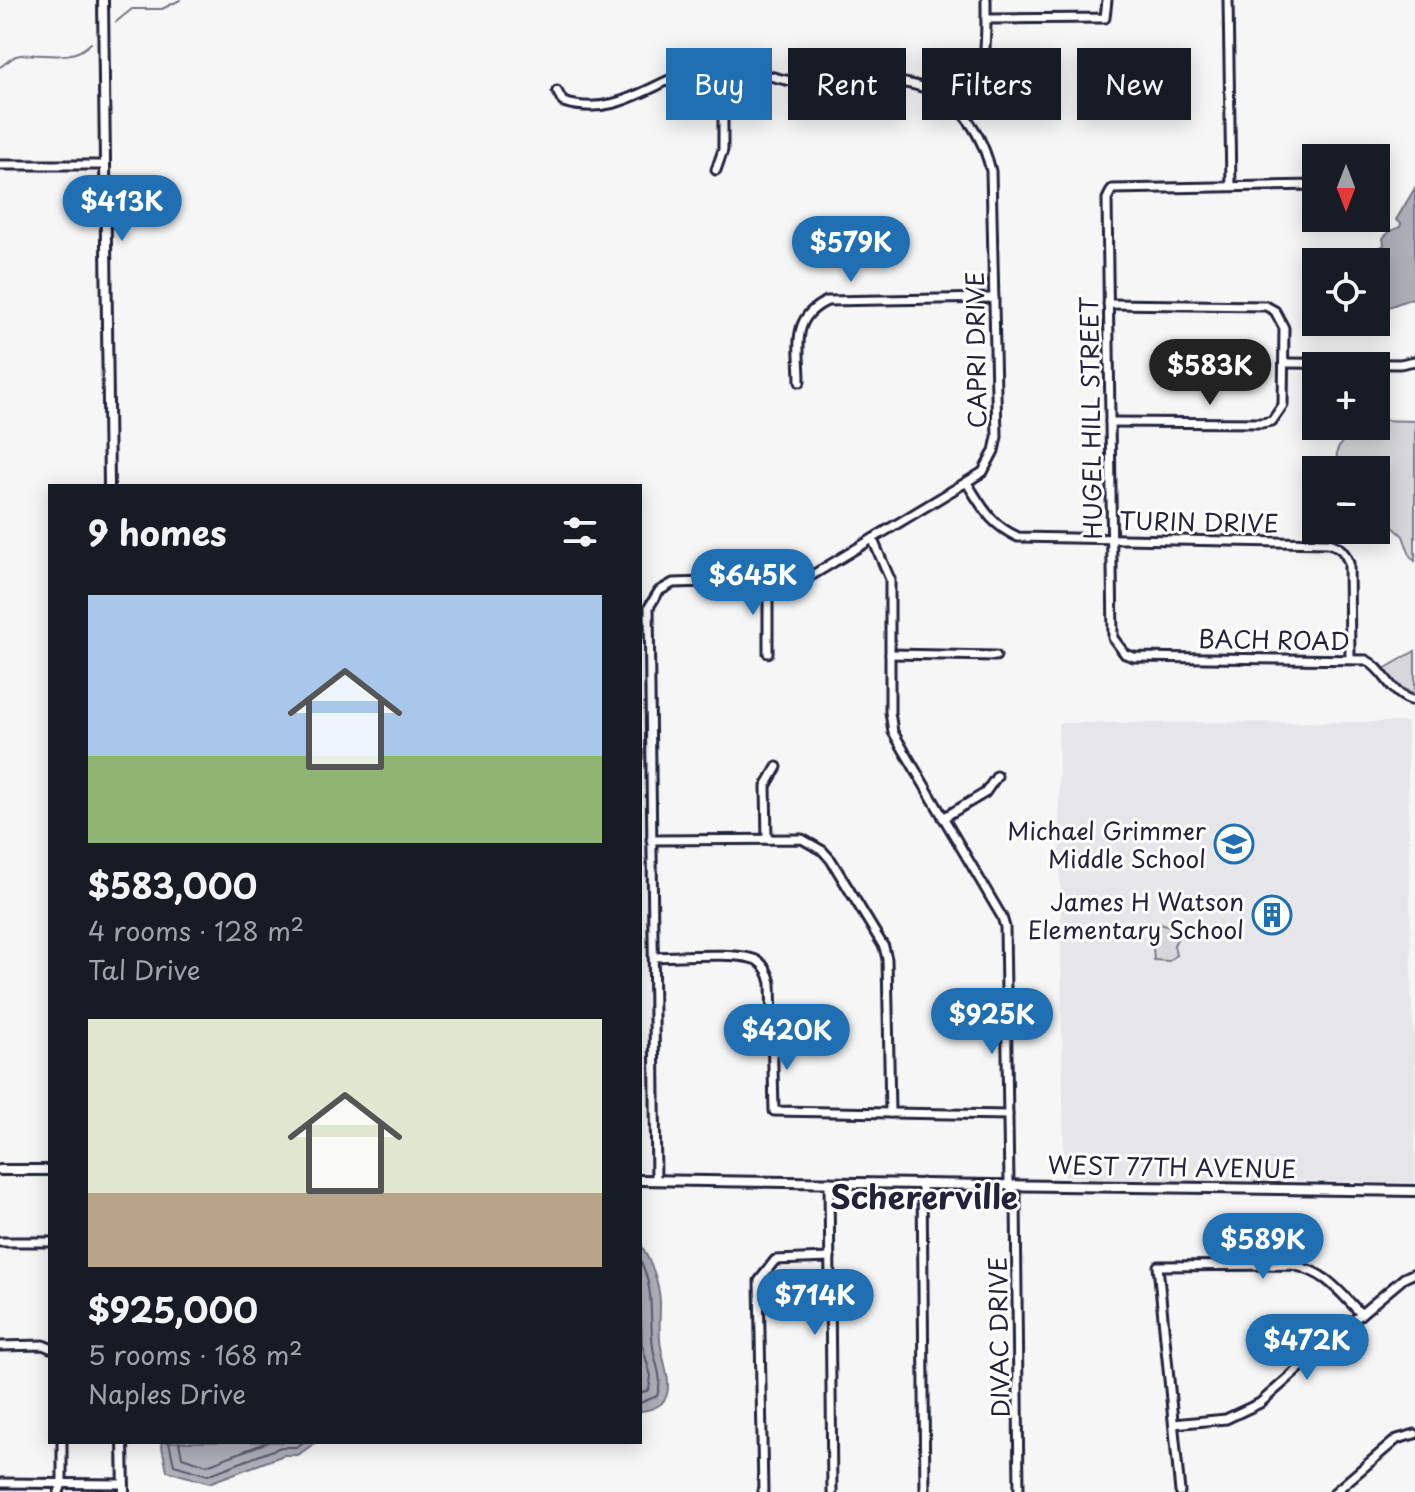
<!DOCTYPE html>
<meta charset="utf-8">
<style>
body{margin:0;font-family:"Playpen Sans",sans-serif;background:#242831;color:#f1f3f6;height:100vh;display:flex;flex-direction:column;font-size:30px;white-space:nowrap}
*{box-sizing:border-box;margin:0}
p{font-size:26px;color:#9ea1a6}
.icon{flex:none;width:44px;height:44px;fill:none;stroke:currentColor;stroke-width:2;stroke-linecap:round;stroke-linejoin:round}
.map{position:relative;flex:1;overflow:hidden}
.drawer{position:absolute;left:48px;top:484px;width:594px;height:960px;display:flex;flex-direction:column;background:#171b24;border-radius:0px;box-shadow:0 4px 20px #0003}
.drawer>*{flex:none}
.hud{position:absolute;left:666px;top:48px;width:628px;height:72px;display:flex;gap:16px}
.needle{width:52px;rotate:180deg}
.tools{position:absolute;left:1302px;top:144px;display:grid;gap:16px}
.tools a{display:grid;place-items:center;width:88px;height:88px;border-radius:0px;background:#171b24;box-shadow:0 4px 20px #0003;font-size:40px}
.price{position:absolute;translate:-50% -68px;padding:0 18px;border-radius:28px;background:#1f6fb2;color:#fff;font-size:26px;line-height:52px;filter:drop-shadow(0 2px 4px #0008)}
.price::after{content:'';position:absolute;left:50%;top:48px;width:24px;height:18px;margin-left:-12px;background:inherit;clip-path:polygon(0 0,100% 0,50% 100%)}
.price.current{background:#222;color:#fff}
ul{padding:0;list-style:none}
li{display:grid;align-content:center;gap:16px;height:424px;padding:0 40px}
li span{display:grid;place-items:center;height:248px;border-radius:0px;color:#555}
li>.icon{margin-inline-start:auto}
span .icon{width:144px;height:144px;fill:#fffc;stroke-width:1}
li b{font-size:34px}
h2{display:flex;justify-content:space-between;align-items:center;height:96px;padding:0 40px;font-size:34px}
.chip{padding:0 28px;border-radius:0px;background:#171b24;box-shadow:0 4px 20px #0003;font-size:28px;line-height:72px}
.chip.current{background:#1f6fb2;color:#fff}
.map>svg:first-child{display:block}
.built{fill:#e6e6e9}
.green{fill:#d7d7db;stroke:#7c7c8b;stroke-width:2}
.water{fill:#aeaeb7;stroke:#767685;stroke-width:2}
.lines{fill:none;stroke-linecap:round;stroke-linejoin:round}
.shore{stroke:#5a5a6d;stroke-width:2}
.stream{stroke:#767685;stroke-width:2}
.minor-casing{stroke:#22223b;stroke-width:13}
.tertiary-casing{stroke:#22223b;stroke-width:14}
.minor{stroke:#fff;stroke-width:7}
.tertiary{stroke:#fff;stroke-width:8}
.labels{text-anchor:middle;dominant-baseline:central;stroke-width:6;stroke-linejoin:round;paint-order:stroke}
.street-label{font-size:24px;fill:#22223b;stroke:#fff}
.poi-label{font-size:24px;fill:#22223b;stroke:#fff;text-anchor:end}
.district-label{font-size:32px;font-weight:bold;fill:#22223b;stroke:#fff}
</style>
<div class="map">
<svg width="1415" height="1492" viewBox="0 0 1415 1492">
<rect width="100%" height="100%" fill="#f6f6f7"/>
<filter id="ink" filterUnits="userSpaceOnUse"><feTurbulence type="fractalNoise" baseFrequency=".0125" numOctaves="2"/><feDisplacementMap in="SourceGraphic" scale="16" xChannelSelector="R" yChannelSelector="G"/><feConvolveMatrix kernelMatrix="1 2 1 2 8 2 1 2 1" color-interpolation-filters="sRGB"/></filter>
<g filter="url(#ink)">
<path class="built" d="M1407,722L1412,1013L1415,1040V1183L1282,1180L1240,1184L1172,1183L1143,1179L1064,1177L1058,723Z"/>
<g class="green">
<path d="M1376,420L1415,421V561L1411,558L1403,536L1376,511V470H1336L1337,451L1346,434L1343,426H1376Z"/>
<path d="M1415,651V693C1401,690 1392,680 1384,669Z"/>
<path d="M1161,923L1181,931L1174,945L1176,955L1169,961L1154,960L1153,948Z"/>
</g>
<g class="water">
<path d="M1415,188V297L1381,310L1376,316V262H1369L1373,252L1384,245L1383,238L1390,231L1400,227L1401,223L1396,220Z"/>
<path d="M640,1242C650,1262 659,1279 660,1302C660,1315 659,1328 660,1340C662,1367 686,1407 640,1411Z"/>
<path d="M161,1442H316L298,1455H284L209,1483L167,1471Z"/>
</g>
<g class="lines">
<g class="shore">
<path d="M640,1260C655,1289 649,1316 653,1347C655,1365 664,1376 657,1396L640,1403"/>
<path d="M640,1288L642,1345L651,1376L649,1390L640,1393"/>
<path d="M169,1442L174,1465L208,1475L281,1447H296L304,1442"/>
<path d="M179,1442L182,1457L207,1465L268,1442"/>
</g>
<g class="stream">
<path d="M116,22L132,9H162L180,0"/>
<path d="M0,67C5,64 11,58 16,56C42,50 69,65 91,43"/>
</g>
<defs>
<g id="minor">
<path d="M1228,0L1231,186"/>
<path d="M986,19L1105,18L1107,0"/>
<path d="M557,91L563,102C621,120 656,76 708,67C741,61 766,79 798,82C830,85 864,79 896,82C949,86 979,122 991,171L997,437L994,451L983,472L806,579L673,583L659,591L649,607L656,1180"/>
<path d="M964,113C988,74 986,44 986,0"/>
<path d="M0,165H105"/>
<path d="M716,170L723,150V65"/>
<path d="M1316,185L1112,189L1107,199L1113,638L1125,654L1134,657L1366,660C1386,670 1390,696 1415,701"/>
<path d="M1108,304L1266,306L1275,311L1284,328L1283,405L1272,421L1262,423L1110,422"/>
<path d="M1284,363L1400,364L1415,361"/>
<path d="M800,382C800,347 790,318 827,301L994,298"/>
<path d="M967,483C983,508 990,524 1018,537L1328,543C1340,546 1344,551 1349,563L1350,659"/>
<path d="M873,540L890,579V712L893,732L1002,917L1005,927L1009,1183L1016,1197L1019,1492"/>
<path d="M768,581V653"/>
<path d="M890,654L996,656"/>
<path d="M943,818L985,793L997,776"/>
<path d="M767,839L766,786L777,767"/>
<path d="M651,840L802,839L823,851L831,860L884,947L887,959L890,1113"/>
<path d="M653,957C675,957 741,951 758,961C766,966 769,974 771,983L774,1111L1008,1115"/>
<path d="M829,1182L832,1492"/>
<path d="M922,1183L925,1492"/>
<path d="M0,1242H50"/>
<path d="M0,1346L43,1345L50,1348"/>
<path d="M1174,1424L1226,1419L1260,1403L1361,1314L1404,1278L1415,1273"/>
<path d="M0,1483L124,1484"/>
<path d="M59,1492L62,1484V1442"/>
<path d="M763,1492L759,1281L775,1260L830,1258"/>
<path d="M1180,1492L1158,1266L1293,1265C1327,1273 1338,1290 1361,1314"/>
<path d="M1335,1492L1397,1439L1415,1434"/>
</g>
<g id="tertiary">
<path d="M103,0L109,486"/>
<path d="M0,1170H50"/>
<path d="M640,1180L1415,1191"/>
<path d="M123,1442L124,1492"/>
</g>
</defs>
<use href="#minor" class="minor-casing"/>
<use href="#tertiary" class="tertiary-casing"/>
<use href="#minor" class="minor"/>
<use href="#tertiary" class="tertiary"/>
</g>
</g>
<defs>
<symbol id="school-ring" viewBox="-11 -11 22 22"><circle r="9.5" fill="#fff" stroke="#1f6fb2" stroke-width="1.5"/><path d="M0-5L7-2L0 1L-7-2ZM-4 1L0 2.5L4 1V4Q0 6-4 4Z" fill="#1f6fb2"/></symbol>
<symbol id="building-ring" viewBox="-11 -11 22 22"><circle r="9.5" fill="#fff" stroke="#1f6fb2" stroke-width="1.5"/><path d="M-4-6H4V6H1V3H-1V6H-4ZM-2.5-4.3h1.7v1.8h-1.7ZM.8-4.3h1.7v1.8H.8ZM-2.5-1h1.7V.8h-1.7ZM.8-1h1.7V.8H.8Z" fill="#1f6fb2"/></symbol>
</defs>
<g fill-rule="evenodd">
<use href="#school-ring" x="1212" y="822" width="44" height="44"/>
<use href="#building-ring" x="1250" y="893" width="44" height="44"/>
</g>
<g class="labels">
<g class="street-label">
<text transform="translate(975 350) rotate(-91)">CAPRI DRIVE</text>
<text transform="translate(1090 418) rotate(-91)">HUGEL HILL STREET</text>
<text transform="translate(1199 521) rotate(1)">TURIN DRIVE</text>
<text transform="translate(1274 639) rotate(1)">BACH ROAD</text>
<text transform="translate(1172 1166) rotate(1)">WEST 77TH AVENUE</text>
<text transform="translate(998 1337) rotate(-91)">DIVAC DRIVE</text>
</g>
<g class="poi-label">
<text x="1206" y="830">Michael Grimmer<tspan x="1206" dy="28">Middle School</tspan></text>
<text x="1244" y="901">James H Watson<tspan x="1244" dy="28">Elementary School</tspan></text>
</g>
<g class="district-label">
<text x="924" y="1196">Schererville</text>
</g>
</g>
</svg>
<div class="tools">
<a><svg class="needle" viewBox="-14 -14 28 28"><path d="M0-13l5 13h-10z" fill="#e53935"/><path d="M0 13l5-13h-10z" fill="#9ea1a6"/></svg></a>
<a><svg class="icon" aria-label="locate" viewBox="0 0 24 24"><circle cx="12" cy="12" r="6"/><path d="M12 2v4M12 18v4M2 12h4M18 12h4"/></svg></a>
<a>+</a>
<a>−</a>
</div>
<b class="price" style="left:122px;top:243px">$413K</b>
<b class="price" style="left:851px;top:284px">$579K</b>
<b class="price current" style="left:1210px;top:407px">$583K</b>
<b class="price" style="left:753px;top:617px">$645K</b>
<b class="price" style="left:992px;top:1056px">$925K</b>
<b class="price" style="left:787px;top:1072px">$420K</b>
<b class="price" style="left:1263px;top:1281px">$589K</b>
<b class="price" style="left:815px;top:1337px">$714K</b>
<b class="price" style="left:1307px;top:1382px">$472K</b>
<div class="hud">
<a class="chip current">Buy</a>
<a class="chip">Rent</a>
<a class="chip">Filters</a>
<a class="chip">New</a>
</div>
<section class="drawer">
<h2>9 homes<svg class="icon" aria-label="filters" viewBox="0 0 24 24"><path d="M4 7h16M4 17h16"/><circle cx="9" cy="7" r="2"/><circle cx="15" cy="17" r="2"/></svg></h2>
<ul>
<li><span style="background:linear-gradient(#a9c7e8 65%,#8fb573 0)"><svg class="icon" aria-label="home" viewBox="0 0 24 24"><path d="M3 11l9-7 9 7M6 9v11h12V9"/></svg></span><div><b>$583,000</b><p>4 rooms · 128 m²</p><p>Tal Drive</p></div></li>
<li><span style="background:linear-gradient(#dfe7d0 70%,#b9a48a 0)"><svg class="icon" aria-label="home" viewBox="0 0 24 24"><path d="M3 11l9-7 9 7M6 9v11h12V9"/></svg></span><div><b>$925,000</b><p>5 rooms · 168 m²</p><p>Naples Drive</p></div></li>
</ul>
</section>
</div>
